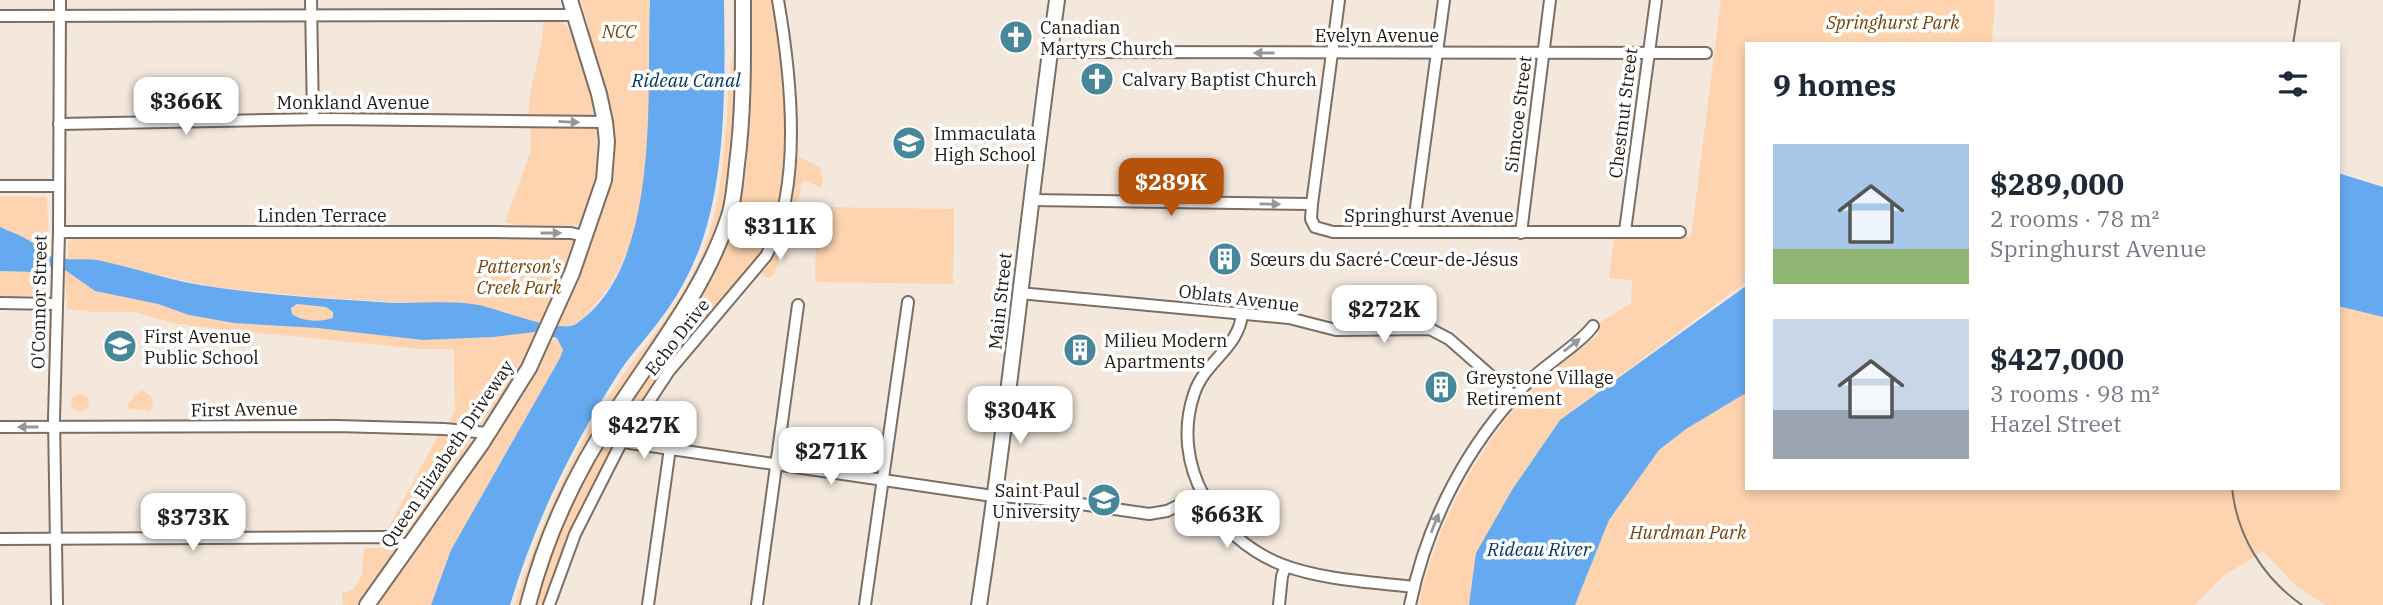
<!DOCTYPE html>
<meta charset="utf-8">
<style>
body{margin:0;font-family:"IBM Plex Serif",serif;background:#f6f6f7;color:#1f2937;height:100vh;display:flex;flex-direction:column;font-size:26px;white-space:nowrap}
*{box-sizing:border-box;margin:0}
p{font-size:23px;color:#747a83}
.icon{flex:none;width:38px;height:38px;fill:none;stroke:currentColor;stroke-width:2;stroke-linecap:round;stroke-linejoin:round}
.map{position:relative;flex:1;overflow:hidden}
.details{position:absolute;left:1745px;top:42px;width:595px;height:448px;display:flex;flex-direction:column;background:#fff;border-radius:0px;box-shadow:0 4px 10px #0003}
.details>*{flex:none}
.price{position:absolute;translate:-50% -60px;padding:0 16px;border-radius:14px;background:#fff;color:#222;font-size:23px;line-height:46px;filter:drop-shadow(0 2px 4px #0008)}
.price::after{content:'';position:absolute;left:50%;top:42px;width:21px;height:16px;margin-left:-10px;background:inherit;clip-path:polygon(0 0,100% 0,50% 100%)}
.price.active{background:#b45309;color:#fff}
ul{padding:0;list-style:none}
li{display:flex;align-items:center;gap:21px;height:175px;padding:0 28px}
li span{display:grid;place-items:center;flex:none;width:196px;height:140px;border-radius:0px;color:#555}
li>.icon{margin-inline-start:auto}
span .icon{width:84px;height:84px;fill:#fffc;stroke-width:1}
li b{font-size:30px}
h2{display:flex;justify-content:space-between;align-items:center;height:84px;padding:0 28px;font-size:30px}
.map>svg:first-child{display:block}
.green{fill:#fdd4af}
.water{fill:#65aaf0;fill-rule:evenodd}
.lines{fill:none;stroke-linecap:round;stroke-linejoin:round}
.minor-casing{stroke:#7a6f66;stroke-width:14}
.major-casing{stroke:#7a6f66;stroke-width:18}
.minor{stroke:#fff;stroke-width:10}
.major{stroke:#fff;stroke-width:14}
.tram{stroke:#78716a;stroke-width:2}
.oneway{fill:#999795}
.labels{text-anchor:middle;dominant-baseline:central;stroke-width:7;stroke-linejoin:round;paint-order:stroke}
.park-label{font-size:18px;font-style:italic;fill:#734309;stroke:#fff}
.poi-label{font-size:18px;fill:#1c1814;stroke:#fff;text-anchor:start}
.street-label{font-size:18px;fill:#1c1814;stroke:#fff}
.water-label{font-size:19px;font-style:italic;fill:#023764;stroke:#fff}
</style>
<div class="map">
<svg width="2383" height="605" viewBox="0 0 2383 605">
<rect width="100%" height="100%" fill="#f4e8dd"/>
<g class="green">
<path d="M581,0H650C646,95 663,229 595,305C584,318 575,330 556,325L596,228L613,164L614,141L607,94L590,42L589,28Z"/>
<path d="M750,0H774L789,92L785,147L787,151L820,167L823,183L820,187L805,181L800,185L801,191L774,275L767,278L760,273L759,258C687,339 618,424 573,525C562,551 554,578 544,605H537C552,517 604,441 653,369C678,333 704,297 722,256C758,178 750,84 750,0Z"/>
<path d="M1721,0H1995L1992,44H1746V282L1560,420L1512,490L1477,553L1469,605H1419C1433,533 1473,456 1521,401C1544,376 1572,356 1598,335L1599,323L1631,303L1632,280L1609,278L1614,239L1691,237Z"/>
<path d="M543,21C552,21 562,20 568,27L589,72L598,117L543,118L529,115C528,83 544,53 543,21Z"/>
<path d="M735,44H738L737,102L727,201L702,269L573,471L557,502L539,548L524,605H515C539,524 576,443 624,374C652,336 681,303 700,259C720,212 723,163 727,113C728,89 729,67 735,44Z"/>
<path d="M530,126H597L600,128L601,170L584,221L578,225L519,226L505,222L531,150Z"/>
<path d="M0,196L47,197L49,255L31,241L0,227Z"/>
<path d="M817,207L954,209L953,284L815,282Z"/>
<path d="M510,236L573,238L575,242L542,322L423,304L314,297L213,287L86,259H68V243L73,238Z"/>
<path d="M48,266L49,284L40,296H0V271L34,272Z"/>
<path d="M65,270L95,291L158,304L189,315L234,323L317,328L423,340L494,337L535,332C530,365 503,397 486,425L448,424L455,411L454,349H419L208,328L173,323L134,312H95L67,309Z"/>
<path d="M297,304L326,307L333,312V318C320,322 302,322 292,314L291,308Z"/>
<path d="M2338,306L2383,317V605H2325L2296,586L2263,551L2222,577L2195,605H1575L1609,520L1659,450L1686,429L1746,393V488H2338Z"/>
<path d="M557,337L563,350L560,358L451,550L431,605H374L482,455L529,382L549,344Z"/>
<path d="M141,390L151,396L153,405L150,411L127,408L128,403Z"/>
<circle cx="80" cy="403" r="9"/>
<path d="M438,436H466L469,438L472,446L407,535L395,536L388,528Z"/>
<path d="M384,544H393L397,549L360,605H343L342,593L353,590L362,575L364,548H381Z"/>
</g>
<g class="water">
<path d="M650,0H724C725,77 727,174 700,247C691,271 678,296 662,317C649,335 633,352 620,371C573,444 535,521 510,605H431L451,550L560,358L563,350L557,338L535,332L494,337L423,340L317,328L234,323L189,315L158,304L95,291L65,270L48,266L34,272L0,271V227C11,232 23,236 33,243C39,246 44,253 50,256C66,262 85,257 102,261C130,267 157,276 184,282C248,294 314,298 379,302C412,305 446,299 479,305C498,309 561,334 576,324C663,265 646,92 650,0ZM297,304L326,307L333,312V318C320,322 303,322 292,314L291,308Z"/>
<path d="M2338,173L2383,187V317L2338,306Z"/>
<path d="M1746,286V393L1686,429L1659,450L1609,520L1575,605H1469L1476,553L1512,490L1560,420Z"/>
</g>
<g class="lines">
<defs>
<g id="minor">
<path d="M311,0L313,119"/>
<path d="M1339,0L1312,204L1311,219L1315,227L1333,232H1680"/>
<path d="M0,16L574,15"/>
<path d="M1050,52L1706,53"/>
<path d="M59,124L325,119L605,122"/>
<path d="M0,186H58"/>
<path d="M1031,200L1312,204"/>
<path d="M1413,230L1444,0"/>
<path d="M1625,231L1656,0"/>
<path d="M59,232H495L571,233L584,236"/>
<path d="M1521,233L1550,0"/>
<path d="M1019,293L1289,318L1336,330L1430,329L1449,339L1515,397"/>
<path d="M0,303L57,304"/>
<path d="M1242,314C1239,348 1204,362 1194,394C1170,465 1215,539 1283,565C1323,580 1371,582 1414,587"/>
<path d="M0,427L337,426L444,429L488,433"/>
<path d="M623,442L986,495L1053,500L1149,514L1167,511L1202,494"/>
<path d="M0,539L386,537L408,546"/>
<path d="M57,605L54,419L59,232L60,0"/>
<path d="M549,605L575,534L619,447L669,371L766,256C804,188 791,75 778,0"/>
<path d="M648,605L670,448"/>
<path d="M757,605L798,305"/>
<path d="M865,605L908,302"/>
<path d="M1279,605L1282,576L1286,566"/>
<path d="M1410,605C1427,521 1468,443 1528,382C1546,364 1580,344 1593,326"/>
</g>
<g id="major">
<path d="M367,605L482,443L529,368L572,273L604,180L607,142L605,122L599,94L570,0"/>
<path d="M528,605C546,534 577,469 618,408C658,347 706,287 729,216C734,200 735,181 737,164C744,110 743,55 743,0"/>
<path d="M979,605C1010,404 1029,202 1057,0"/>
</g>
</defs>
<use href="#minor" class="minor-casing"/>
<use href="#major" class="major-casing"/>
<use href="#minor" class="minor"/>
<use href="#major" class="major"/>
<g class="tram">
<path d="M2293,44L2300,0"/>
<path d="M2232,488C2237,536 2263,578 2302,605"/>
</g>
</g>
<defs><path id="oneway-solid" d="M-6-.8H1V-3.2L6.5 0L1 3.2V.8H-6Z" transform="scale(1.75)"/></defs>
<g class="oneway">
<use href="#oneway-solid" transform="translate(1264 53) rotate(-180)"/>
<use href="#oneway-solid" transform="translate(569 122) rotate(3)"/>
<use href="#oneway-solid" transform="translate(1270 204) rotate(1)"/>
<use href="#oneway-solid" transform="translate(551 233)"/>
<use href="#oneway-solid" transform="translate(1572 345) rotate(-38)"/>
<use href="#oneway-solid" transform="translate(28 427) rotate(180)"/>
<use href="#oneway-solid" transform="translate(1435 523) rotate(-68)"/>
</g>
<defs>
<symbol id="church-disc" viewBox="-11 -11 22 22"><circle r="9.5" fill="#46879a" stroke="#fff"/><path d="M-1.2-6h2.4v3.5h3.3v2.4h-3.3V6h-2.4V-.1h-3.3v-2.4h3.3Z" fill="#fff"/></symbol>
<symbol id="school-disc" viewBox="-11 -11 22 22"><circle r="9.5" fill="#46879a" stroke="#fff"/><path d="M0-5L7-2L0 1L-7-2ZM-4 1L0 2.5L4 1V4Q0 6-4 4Z" fill="#fff"/></symbol>
<symbol id="building-disc" viewBox="-11 -11 22 22"><circle r="9.5" fill="#46879a" stroke="#fff"/><path d="M-4-6H4V6H1V3H-1V6H-4ZM-2.5-4.3h1.7v1.8h-1.7ZM.8-4.3h1.7v1.8H.8ZM-2.5-1h1.7V.8h-1.7ZM.8-1h1.7V.8H.8Z" fill="#fff"/></symbol>
<symbol id="university-disc" viewBox="-11 -11 22 22"><circle r="9.5" fill="#46879a" stroke="#fff"/><path d="M0-5L7-2L0 1L-7-2ZM-4 1L0 2.5L4 1V4Q0 6-4 4Z" fill="#fff"/></symbol>
</defs>
<g fill-rule="evenodd">
<use href="#church-disc" x="997" y="18" width="38" height="38"/>
<use href="#church-disc" x="1078" y="60" width="38" height="38"/>
<use href="#school-disc" x="890" y="124" width="38" height="38"/>
<use href="#building-disc" x="1206" y="240" width="38" height="38"/>
<use href="#school-disc" x="101" y="327" width="38" height="38"/>
<use href="#building-disc" x="1061" y="331" width="38" height="38"/>
<use href="#building-disc" x="1422" y="368" width="38" height="38"/>
<use href="#university-disc" x="1085" y="481" width="38" height="38"/>
</g>
<g class="labels">
<g class="park-label">
<text x="1893" y="22">Springhurst Park</text>
<text x="619" y="31">NCC</text>
<text x="519" y="266">Patterson's<tspan x="519" dy="21">Creek Park</tspan></text>
<text x="1688" y="532">Hurdman Park</text>
</g>
<g class="poi-label">
<text x="1040" y="27">Canadian<tspan x="1040" dy="21">Martyrs Church</tspan></text>
<text x="1122" y="79">Calvary Baptist Church</text>
<text x="934" y="133">Immaculata<tspan x="934" dy="21">High School</tspan></text>
<text x="1250" y="259">Sœurs du Sacré-Cœur-de-Jésus</text>
<text x="144" y="336">First Avenue<tspan x="144" dy="21">Public School</tspan></text>
<text x="1104" y="340">Milieu Modern<tspan x="1104" dy="21">Apartments</tspan></text>
<text x="1466" y="377">Greystone Village<tspan x="1466" dy="21">Retirement</tspan></text>
<text x="1080" y="490" text-anchor="end">Saint Paul<tspan x="1080" dy="21">University</tspan></text>
</g>
<g class="street-label">
<text x="1377" y="35">Evelyn Avenue</text>
<text x="353" y="102">Monkland Avenue</text>
<text transform="translate(1623 113) rotate(-83)">Chestnut Street</text>
<text transform="translate(1518 114) rotate(-83)">Simcoe Street</text>
<text x="322" y="215">Linden Terrace</text>
<text x="1429" y="215">Springhurst Avenue</text>
<text transform="translate(1239 298) rotate(7)">Oblats Avenue</text>
<text transform="translate(1000 301) rotate(-84)">Main Street</text>
<text transform="translate(39 302) rotate(-89)">O'Connor Street</text>
<text transform="translate(677 337) rotate(-52)">Echo Drive</text>
<text transform="translate(244 409) rotate(-1)">First Avenue</text>
<text transform="translate(447 454) rotate(-56)">Queen Elizabeth Driveway</text>
</g>
<g class="water-label">
<text x="686" y="80">Rideau Canal</text>
<text x="1539" y="549">Rideau River</text>
</g>
</g>
</svg>
<b class="price" style="left:186px;top:137px">$366K</b>
<b class="price active" style="left:1171px;top:218px">$289K</b>
<b class="price" style="left:780px;top:262px">$311K</b>
<b class="price" style="left:1384px;top:345px">$272K</b>
<b class="price" style="left:1020px;top:446px">$304K</b>
<b class="price" style="left:644px;top:461px">$427K</b>
<b class="price" style="left:831px;top:487px">$271K</b>
<b class="price" style="left:1227px;top:550px">$663K</b>
<b class="price" style="left:193px;top:553px">$373K</b>
<section class="details">
<h2>9 homes<svg class="icon" aria-label="filters" viewBox="0 0 24 24"><path d="M4 7h16M4 17h16"/><circle cx="9" cy="7" r="2"/><circle cx="15" cy="17" r="2"/></svg></h2>
<ul>
<li><span style="background:linear-gradient(#a9c7e8 75%,#8fb573 0)"><svg class="icon" aria-label="home" viewBox="0 0 24 24"><path d="M3 11l9-7 9 7M6 9v11h12V9"/></svg></span><div><b>$289,000</b><p>2 rooms · 78 m²</p><p>Springhurst Avenue</p></div></li>
<li><span style="background:linear-gradient(#c9d6e8 65%,#9aa5b1 0)"><svg class="icon" aria-label="home" viewBox="0 0 24 24"><path d="M3 11l9-7 9 7M6 9v11h12V9"/></svg></span><div><b>$427,000</b><p>3 rooms · 98 m²</p><p>Hazel Street</p></div></li>
</ul>
</section>
</div>
